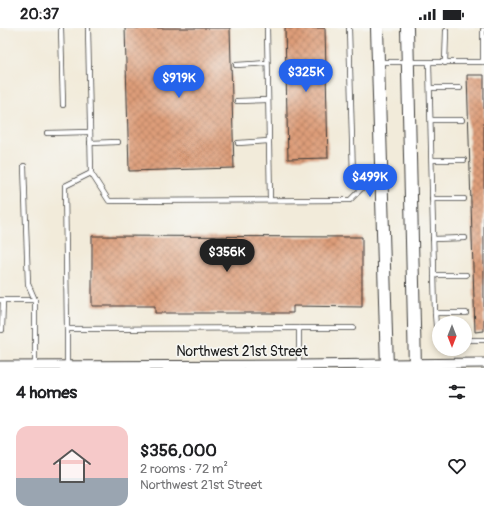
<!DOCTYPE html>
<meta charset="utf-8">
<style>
body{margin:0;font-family:Pangolin,sans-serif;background:#f2f2f2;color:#202124;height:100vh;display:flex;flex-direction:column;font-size:15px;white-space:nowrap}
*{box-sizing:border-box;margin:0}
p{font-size:13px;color:#757577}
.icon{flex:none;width:22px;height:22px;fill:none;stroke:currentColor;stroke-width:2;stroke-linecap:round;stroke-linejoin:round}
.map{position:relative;height:340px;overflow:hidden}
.sheet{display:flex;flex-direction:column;background:#fff;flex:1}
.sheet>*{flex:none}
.needle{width:26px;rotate:180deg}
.buttons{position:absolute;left:432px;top:288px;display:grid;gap:8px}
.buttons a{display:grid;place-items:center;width:40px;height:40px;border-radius:50%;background:#fff;box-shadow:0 2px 6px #0003;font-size:20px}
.price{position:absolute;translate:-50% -34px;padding:0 9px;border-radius:14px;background:#2563eb;color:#fff;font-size:13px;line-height:26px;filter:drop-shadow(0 1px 2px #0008)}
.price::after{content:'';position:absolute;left:50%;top:24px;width:12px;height:9px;margin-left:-6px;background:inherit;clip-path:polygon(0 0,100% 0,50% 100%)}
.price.current{background:#222;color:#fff}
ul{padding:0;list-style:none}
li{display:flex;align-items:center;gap:12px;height:100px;padding:0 16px}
li span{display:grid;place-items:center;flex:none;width:112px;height:80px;border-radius:12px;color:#555}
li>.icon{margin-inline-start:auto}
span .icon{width:48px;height:48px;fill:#fffc;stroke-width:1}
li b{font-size:17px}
h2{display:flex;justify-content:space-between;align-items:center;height:48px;padding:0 16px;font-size:17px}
.status{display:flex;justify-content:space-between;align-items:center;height:28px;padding:0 20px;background:#fff;direction:ltr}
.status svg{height:11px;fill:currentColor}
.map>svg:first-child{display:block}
.building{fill:url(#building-cross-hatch)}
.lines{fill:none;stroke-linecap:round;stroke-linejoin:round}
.service-casing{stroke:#3c3b38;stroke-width:6}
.minor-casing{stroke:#3c3b38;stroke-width:11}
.tertiary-casing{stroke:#3c3b38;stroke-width:14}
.service{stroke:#fff;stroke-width:4.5}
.minor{stroke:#fff;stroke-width:9}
.tertiary{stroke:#fff;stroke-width:12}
.labels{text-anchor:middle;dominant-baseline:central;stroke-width:3.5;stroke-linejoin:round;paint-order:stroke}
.street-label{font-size:14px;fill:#1c1c1c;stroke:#f6f6f2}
</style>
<div class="status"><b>20:37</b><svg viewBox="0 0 49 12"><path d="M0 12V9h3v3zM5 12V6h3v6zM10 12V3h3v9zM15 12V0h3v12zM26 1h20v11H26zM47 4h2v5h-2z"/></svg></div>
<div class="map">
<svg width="484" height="340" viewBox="0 0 484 340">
<defs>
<pattern id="building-cross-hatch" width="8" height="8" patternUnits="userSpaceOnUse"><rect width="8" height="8" fill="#dd9d79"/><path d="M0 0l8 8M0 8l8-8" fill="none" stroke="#b27f62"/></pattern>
</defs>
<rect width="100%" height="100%" fill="#f6f6f2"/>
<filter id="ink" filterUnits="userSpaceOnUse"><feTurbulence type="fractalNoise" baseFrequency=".025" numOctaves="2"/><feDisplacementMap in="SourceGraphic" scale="8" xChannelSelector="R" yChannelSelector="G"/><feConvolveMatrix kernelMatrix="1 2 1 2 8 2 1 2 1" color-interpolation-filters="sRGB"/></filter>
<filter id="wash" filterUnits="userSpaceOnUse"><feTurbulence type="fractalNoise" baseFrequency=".012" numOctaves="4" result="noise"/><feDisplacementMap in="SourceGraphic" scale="16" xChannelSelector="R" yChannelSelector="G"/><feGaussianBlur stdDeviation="0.9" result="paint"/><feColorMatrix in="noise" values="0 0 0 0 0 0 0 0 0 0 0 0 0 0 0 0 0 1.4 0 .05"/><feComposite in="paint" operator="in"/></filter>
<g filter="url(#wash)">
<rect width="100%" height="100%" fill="#f2ebda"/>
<g id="blocks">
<g class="building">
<path d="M125,0H230L234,140L129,143Z"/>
<path d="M285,0H325L328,130L288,131Z"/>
<path d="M467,47H484V303L475,304Z"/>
<path d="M92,208L362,209V279L293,278V285H155V278H92Z"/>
</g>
</g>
</g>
<g filter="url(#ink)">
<use href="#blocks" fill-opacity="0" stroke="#3c3b38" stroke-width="1"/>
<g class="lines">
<defs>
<g id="service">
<path d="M61,0L63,77"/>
<path d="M88,0L91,145"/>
<path d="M267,0L270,172"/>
<path d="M349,0L353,150L367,155"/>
<path d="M483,2V34"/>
<path d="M380,34H484"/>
<path d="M429,35L435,285L436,298L439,304"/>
<path d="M445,35L446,3"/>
<path d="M236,37L267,35"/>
<path d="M430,60H460"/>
<path d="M237,73L268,72"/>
<path d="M431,92H462"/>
<path d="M47,105L90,104"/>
<path d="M90,115L118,114"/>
<path d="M238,115L269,113"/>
<path d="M432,132H464"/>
<path d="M24,138L28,256L35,272V338"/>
<path d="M432,171H464"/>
<path d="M433,211L465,210"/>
<path d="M434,247H466"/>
<path d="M0,272H35"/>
<path d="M435,285H466"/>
<path d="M67,301L65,158L91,145L109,173L350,172L367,155H381"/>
<path d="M0,302H2L3,272"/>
<path d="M465,312H484"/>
<path d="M299,337V300H353"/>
<path d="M67,338V301L299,300"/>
</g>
<path id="minor" d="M0,338L299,337L484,335"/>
<g id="tertiary">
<path d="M377,0L387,340"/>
<path d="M407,0L415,340"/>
</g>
</defs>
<use href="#service" class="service-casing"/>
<use href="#minor" class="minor-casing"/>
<use href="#tertiary" class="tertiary-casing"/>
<use href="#service" class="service"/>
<use href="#minor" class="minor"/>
<use href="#tertiary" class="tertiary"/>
</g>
</g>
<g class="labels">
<g class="street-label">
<text x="242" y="323">Northwest 21st Street</text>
</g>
</g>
</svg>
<div class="buttons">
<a><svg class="needle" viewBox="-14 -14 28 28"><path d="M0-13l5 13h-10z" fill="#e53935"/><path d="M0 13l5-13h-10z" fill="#757577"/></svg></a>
</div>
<b class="price" style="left:306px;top:65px">$325K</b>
<b class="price" style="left:179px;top:71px">$919K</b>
<b class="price" style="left:370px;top:170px">$499K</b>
<b class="price current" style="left:227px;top:245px">$356K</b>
</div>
<section class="sheet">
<h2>4 homes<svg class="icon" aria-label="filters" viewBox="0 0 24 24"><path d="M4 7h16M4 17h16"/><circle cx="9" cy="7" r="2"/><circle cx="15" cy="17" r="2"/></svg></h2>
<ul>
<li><span style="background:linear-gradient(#f6c9c9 65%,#9aa5b1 0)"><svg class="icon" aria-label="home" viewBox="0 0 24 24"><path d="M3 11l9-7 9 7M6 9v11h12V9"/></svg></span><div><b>$356,000</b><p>2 rooms · 72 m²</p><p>Northwest 21st Street</p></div><svg class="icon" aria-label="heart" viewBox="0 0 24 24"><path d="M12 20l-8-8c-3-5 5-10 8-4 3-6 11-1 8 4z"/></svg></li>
</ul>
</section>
